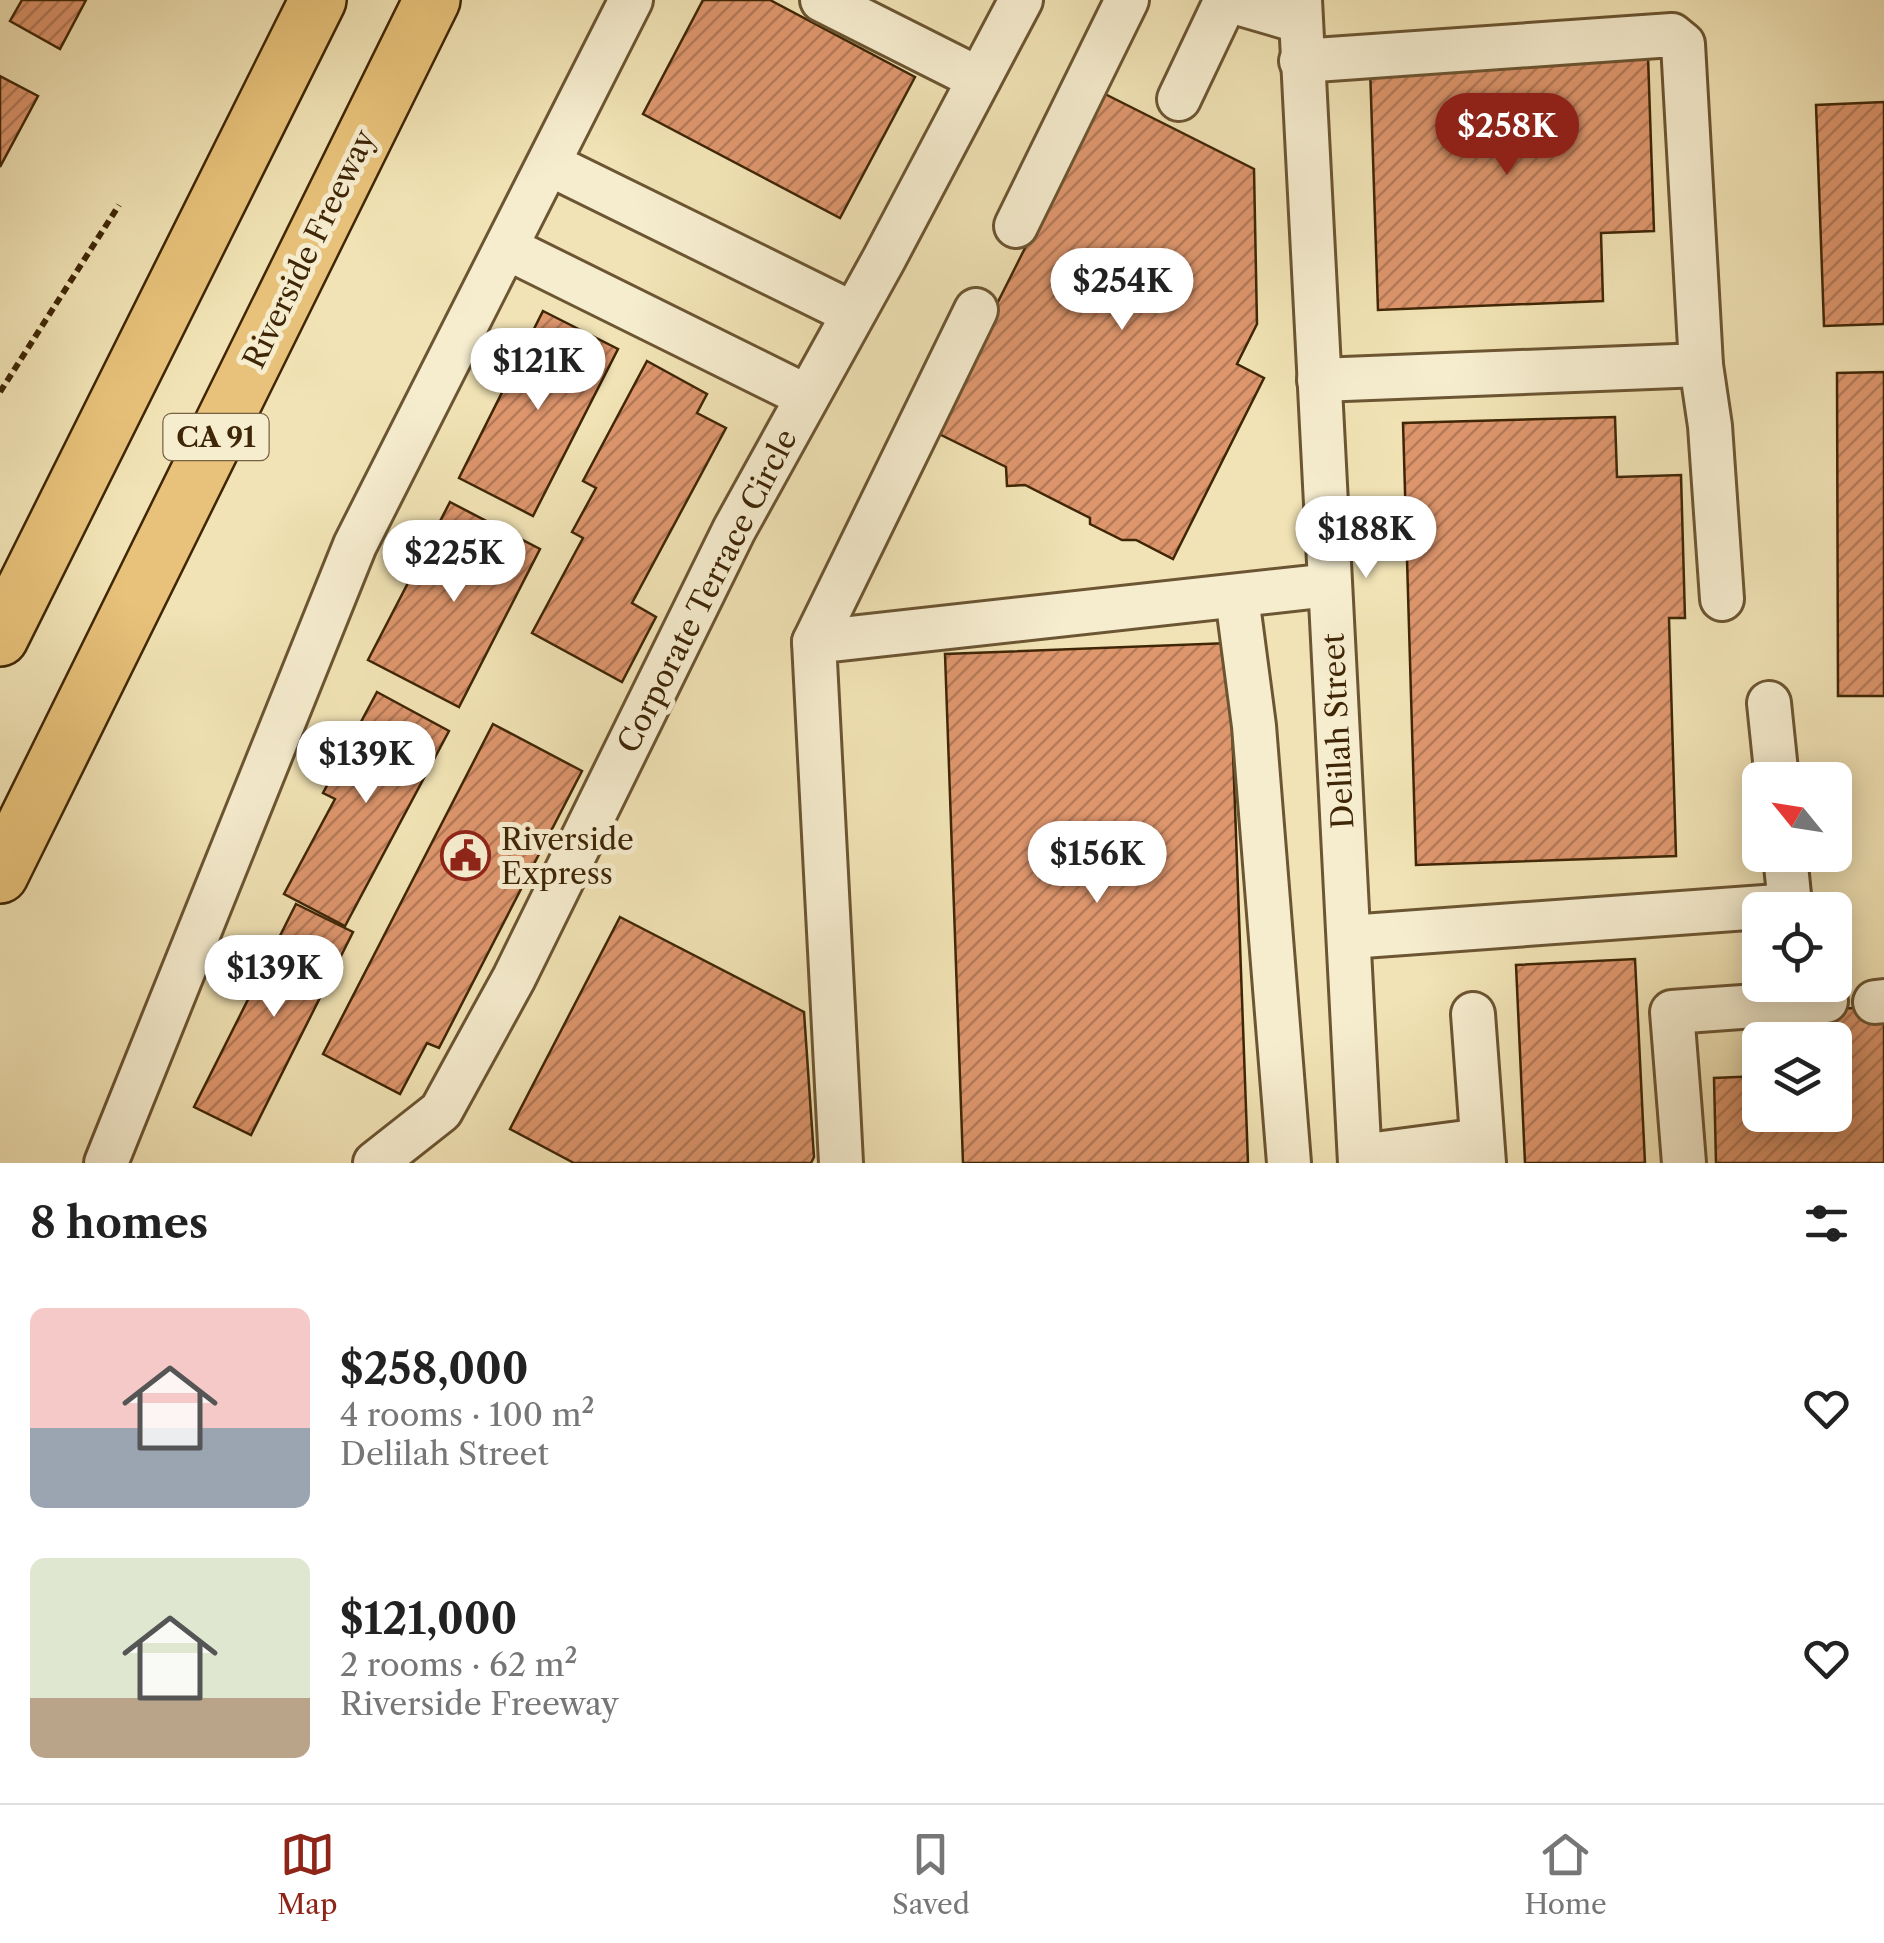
<!DOCTYPE html>
<meta charset="utf-8">
<style>
body{margin:0;font-family:"Libre Caslon Text",serif;background:#f2f2f2;color:#222;height:100vh;display:flex;flex-direction:column;font-size:38px;white-space:nowrap}
*{box-sizing:border-box;margin:0}
p{font-size:32px;color:#767676}
.icon{flex:none;width:55px;height:55px;fill:none;stroke:currentColor;stroke-width:2;stroke-linecap:round;stroke-linejoin:round}
.map{position:relative;height:1163px;overflow:hidden}
.details{display:flex;flex-direction:column;background:#fff;flex:1}
.details>*{flex:none}
.needle{width:65px;rotate:300deg}
.buttons{position:absolute;left:1742px;top:762px;display:grid;gap:20px}
.buttons a{display:grid;place-items:center;width:110px;height:110px;border-radius:15px;background:#fff;box-shadow:0 5px 25px #0003;font-size:50px}
.price{position:absolute;translate:-50% -85px;padding:0 22px;border-radius:35px;background:#fff;color:#222;font-size:32px;line-height:65px;filter:drop-shadow(0 2px 5px #0008)}
.price::after{content:'';position:absolute;left:50%;top:60px;width:30px;height:22px;margin-left:-15px;background:inherit;clip-path:polygon(0 0,100% 0,50% 100%)}
.price.selected{background:#8f2418;color:#fff}
ul{padding:0;list-style:none}
li{display:flex;align-items:center;gap:30px;height:250px;padding:0 30px}
li span{display:grid;place-items:center;flex:none;width:280px;height:200px;border-radius:15px;color:#555}
li>.icon{margin-inline-start:auto}
span .icon{width:120px;height:120px;fill:#fffc;stroke-width:1}
li b{font-size:42px}
h2{display:flex;justify-content:space-between;align-items:center;height:120px;padding:0 30px;font-size:42px}
.tab-bar{display:flex;justify-content:space-around;align-items:center;height:140px;border-top:2px solid #e0e0e0;background:#fff;font-size:28px;color:#767676}
.tab-bar a{display:grid;justify-items:center;gap:5px}
.tab-bar .selected{color:#8f2418}
.map>svg:first-child{display:block}
.building{fill:url(#building-hatch);stroke:#3f2606;stroke-width:2.5}
.lines{fill:none;stroke-linecap:round;stroke-linejoin:round}
.minor-casing{stroke:#6c5532;stroke-width:48}
.highway-casing{stroke:#3f2606;stroke-width:60}
.path{stroke:#3f2606;stroke-width:6;stroke-dasharray:8 5;stroke-linecap:butt}
.minor{stroke:#f6edcf;stroke-width:42}
.highway{stroke:#e8c27a;stroke-width:55}
.labels{text-anchor:middle;dominant-baseline:central;stroke-width:10;stroke-linejoin:round;paint-order:stroke}
.shield{fill:#f6edcf;stroke:#766242;stroke-width:2.5}
.shield-label{font-size:28px;font-weight:bold;fill:#3f2606}
.street-label{font-size:30px;fill:#3f2606;stroke:#f6edcf}
.poi-label{font-size:30px;fill:#3f2606;stroke:#f6edcf;text-anchor:start}
</style>
<div class="map">
<svg width="1884" height="1163" viewBox="0 0 1884 1163">
<defs>
<pattern id="building-hatch" width="6" height="6" patternUnits="userSpaceOnUse" patternTransform="scale(2.5)"><rect width="6" height="6" fill="#de966d"/><path d="M-1 1l2-2M0 6l6-6M5 7l2-2" fill="none" stroke="#b57a58"/></pattern>
</defs>
<rect width="100%" height="100%" fill="#f1e3b5"/>
<filter id="stains"><feTurbulence type="fractalNoise" baseFrequency=".002" numOctaves="4"/><feColorMatrix values="0 0 0 0 .2 0 0 0 0 .09 0 0 0 0 .02 0 0 0 .5 -.17"/></filter>
<radialGradient id="worn" r=".72"><stop offset=".6" stop-color="#630" stop-opacity="0"/><stop offset="1" stop-color="#630" stop-opacity=".3"/></radialGradient>
<g class="building">
<path d="M22,0H86L60,49L10,21Z"/>
<path d="M703,0H770L915,77L840,218L643,114Z"/>
<path d="M1648,56L1654,231L1601,233L1603,301L1378,310L1370,67Z"/>
<path d="M0,76L38,96L0,167Z"/>
<path d="M1103,93L1254,169L1257,324L1237,364L1264,378L1173,559L1136,540H1122L1090,524V518L1025,485L1007,486L1006,467L933,431Z"/>
<path d="M1884,102V324L1824,326L1816,105Z"/>
<path d="M543,311L618,349L533,516L459,478Z"/>
<path d="M647,361L707,394L697,413L726,428L632,603L656,617L622,682L532,633L583,538L572,532L596,488L583,481Z"/>
<path d="M1884,372V696H1838L1837,373Z"/>
<path d="M1615,417L1617,477L1681,475L1685,618H1669L1676,856L1416,865L1403,423Z"/>
<path d="M450,502L540,549L459,707L368,660Z"/>
<path d="M1229,643L1248,1163H963L945,654Z"/>
<path d="M377,692L449,731L345,926L284,894L335,799L323,793Z"/>
<path d="M493,724L582,771L439,1048L427,1043L400,1094L323,1054Z"/>
<path d="M296,904L353,932L251,1135L194,1107Z"/>
<path d="M620,917L804,1012L814,1157L811,1163H574L510,1129Z"/>
<path d="M1635,959L1645,1163H1525L1516,965Z"/>
<path d="M1884,1007V1163H1716L1714,1078L1760,1076V1115H1835V1040H1773V1011Z"/>
</g>
<g class="lines">
<defs>
<g id="minor">
<path d="M822,0L979,79"/>
<path d="M1227,0L1299,21"/>
<path d="M1300,0L1360,1163"/>
<path d="M1301,61L1672,35L1683,44L1701,365L1319,380"/>
<path d="M1179,99L1226,0"/>
<path d="M549,164L852,313"/>
<path d="M1016,226L1127,0"/>
<path d="M507,248L806,396"/>
<path d="M1701,365L1710,426L1722,599"/>
<path d="M1237,597L1254,726L1289,1163"/>
<path d="M814,642L976,310"/>
<path d="M1769,703L1777,780"/>
<path d="M1349,937L1790,905L1785,855"/>
<path d="M1875,1002L1884,1001"/>
<path d="M1473,1014L1484,1163"/>
<path d="M1360,1156L1482,1140"/>
<path d="M106,1163L355,545L631,0"/>
<path d="M375,1163L441,1111L514,978L734,530L884,259L1021,0"/>
<path d="M841,1163L814,642L1330,585"/>
<path d="M1684,1163L1672,1012L1826,1001"/>
</g>
<g id="highway">
<path d="M0,638L318,0"/>
<path d="M0,875L432,0"/>
</g>
</defs>
<use href="#minor" class="minor-casing"/>
<use href="#highway" class="highway-casing"/>
<path class="path" d="M0,392L119,205"/>
<use href="#minor" class="minor"/>
<use href="#highway" class="highway"/>
</g>
<defs>
<symbol id="civic-ring" viewBox="-11 -11 22 22"><circle r="9.5" fill="#f6edcf" stroke="#8f2418" stroke-width="1.5"/><path d="M-.6-6.5H3V-4.5H.6V-3L4-1V1h2V6H-6V1h2V-1L-.6-3ZM-1.2 2.5V6h2.4V2.5Z" fill="#8f2418"/></symbol>
</defs>
<g fill-rule="evenodd">
<use href="#civic-ring" x="438" y="828" width="55" height="55"/>
</g>
<g class="labels">
<rect class="shield" x="163.5" y="414" width="105" height="46" rx="8"/>
<g class="shield-label">
<text x="216" y="437">CA 91</text>
</g>
<g class="street-label">
<text transform="translate(309 249) rotate(-64)">Riverside Freeway</text>
<text transform="translate(707 591) rotate(-63)">Corporate Terrace Circle</text>
<text transform="translate(1338 731) rotate(-93)">Delilah Street</text>
</g>
<g class="poi-label">
<text x="501" y="839">Riverside<tspan x="501" dy="34">Express</tspan></text>
</g>
</g>
<rect width="100%" height="100%" filter="url(#stains)"/>
<rect width="100%" height="100%" fill="url(#worn)"/>
</svg>
<div class="buttons">
<a><svg class="needle" viewBox="-14 -14 28 28"><path d="M0-13l5 13h-10z" fill="#e53935"/><path d="M0 13l5-13h-10z" fill="#767676"/></svg></a>
<a><svg class="icon" aria-label="locate" viewBox="0 0 24 24"><circle cx="12" cy="12" r="6"/><path d="M12 2v4M12 18v4M2 12h4M18 12h4"/></svg></a>
<a><svg class="icon" aria-label="layers" viewBox="0 0 24 24"><path d="M12 4l9 5-9 5-9-5zM3 14l9 5 9-5"/></svg></a>
</div>
<b class="price selected" style="left:1507px;top:178px">$258K</b>
<b class="price" style="left:1122px;top:333px">$254K</b>
<b class="price" style="left:538px;top:413px">$121K</b>
<b class="price" style="left:1366px;top:581px">$188K</b>
<b class="price" style="left:454px;top:605px">$225K</b>
<b class="price" style="left:366px;top:806px">$139K</b>
<b class="price" style="left:1097px;top:906px">$156K</b>
<b class="price" style="left:274px;top:1020px">$139K</b>
</div>
<section class="details">
<h2>8 homes<svg class="icon" aria-label="filters" viewBox="0 0 24 24"><path d="M4 7h16M4 17h16"/><circle cx="9" cy="7" r="2"/><circle cx="15" cy="17" r="2"/></svg></h2>
<ul>
<li><span style="background:linear-gradient(#f6c9c9 60%,#9aa5b1 0)"><svg class="icon" aria-label="home" viewBox="0 0 24 24"><path d="M3 11l9-7 9 7M6 9v11h12V9"/></svg></span><div><b>$258,000</b><p>4 rooms · 100 m²</p><p>Delilah Street</p></div><svg class="icon" aria-label="heart" viewBox="0 0 24 24"><path d="M12 20l-8-8c-3-5 5-10 8-4 3-6 11-1 8 4z"/></svg></li>
<li><span style="background:linear-gradient(#dfe7d0 70%,#b9a48a 0)"><svg class="icon" aria-label="home" viewBox="0 0 24 24"><path d="M3 11l9-7 9 7M6 9v11h12V9"/></svg></span><div><b>$121,000</b><p>2 rooms · 62 m²</p><p>Riverside Freeway</p></div><svg class="icon" aria-label="heart" viewBox="0 0 24 24"><path d="M12 20l-8-8c-3-5 5-10 8-4 3-6 11-1 8 4z"/></svg></li>
</ul>
</section>
<nav class="tab-bar">
<a class="selected"><svg class="icon" aria-label="map" viewBox="0 0 24 24"><path d="M3 6l6-2 6 2 6-2v14l-6 2-6-2-6 2zM9 4v14M15 6v14"/></svg>Map</a>
<a><svg class="icon" aria-label="saved" viewBox="0 0 24 24"><path d="M7 4h10v16l-5-4-5 4z"/></svg>Saved</a>
<a><svg class="icon" aria-label="home" viewBox="0 0 24 24"><path d="M3 11l9-7 9 7M6 9v11h12V9"/></svg>Home</a>
</nav>
